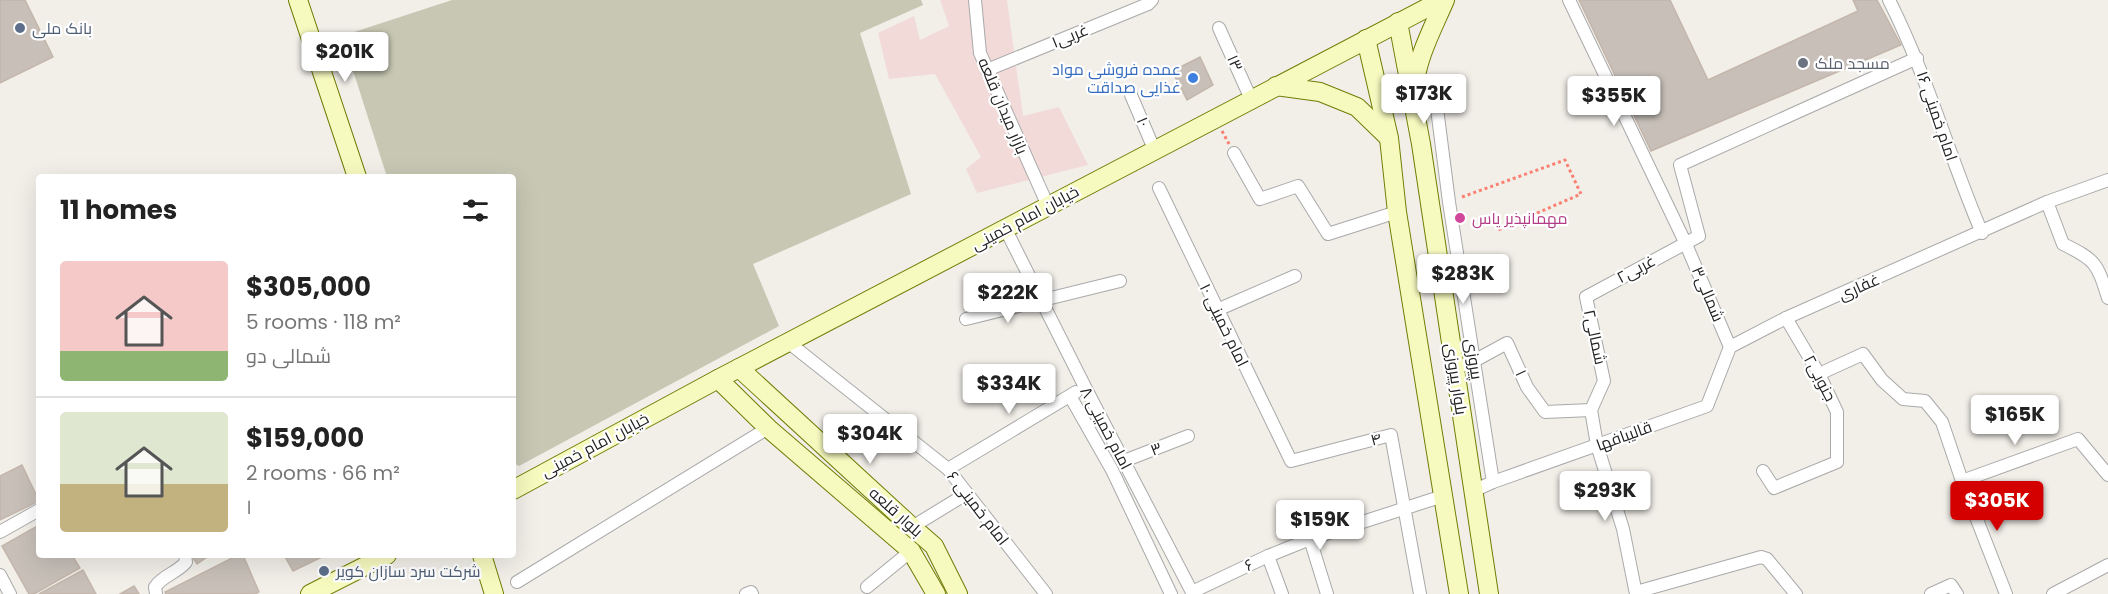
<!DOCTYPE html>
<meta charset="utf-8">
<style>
body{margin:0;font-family:Poppins,Cairo,sans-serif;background:#f2f2f2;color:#222;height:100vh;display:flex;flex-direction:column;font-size:22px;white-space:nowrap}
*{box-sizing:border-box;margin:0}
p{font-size:20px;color:#767676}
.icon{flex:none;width:33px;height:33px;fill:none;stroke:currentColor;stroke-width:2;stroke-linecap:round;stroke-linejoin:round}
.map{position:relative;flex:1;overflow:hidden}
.drawer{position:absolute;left:36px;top:174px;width:480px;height:384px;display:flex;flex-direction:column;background:#fff;border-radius:6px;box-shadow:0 6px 24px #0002}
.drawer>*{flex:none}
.price{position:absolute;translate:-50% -51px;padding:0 14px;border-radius:6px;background:#fff;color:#222;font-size:20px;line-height:39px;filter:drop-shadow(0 2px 3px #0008)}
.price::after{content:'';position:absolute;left:50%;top:36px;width:18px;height:14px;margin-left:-9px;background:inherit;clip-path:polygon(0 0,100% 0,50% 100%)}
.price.active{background:#d40000;color:#fff}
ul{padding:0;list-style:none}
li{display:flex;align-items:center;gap:18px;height:150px;padding:0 24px}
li+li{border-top:2px solid #e0e0e0}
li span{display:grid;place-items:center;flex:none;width:168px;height:120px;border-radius:6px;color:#555}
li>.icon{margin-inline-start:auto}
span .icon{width:72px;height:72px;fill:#fffc;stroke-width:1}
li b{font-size:26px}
h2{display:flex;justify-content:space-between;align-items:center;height:72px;padding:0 24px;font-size:26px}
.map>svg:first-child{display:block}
.commercial{fill:#f2dad9}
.construction{fill:#c7c7b4}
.building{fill:#c7bfb8;stroke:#c4b6ab;stroke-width:1.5}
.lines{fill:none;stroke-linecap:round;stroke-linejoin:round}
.street-casing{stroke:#a9a9a9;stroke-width:14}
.secondary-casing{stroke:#707d05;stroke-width:20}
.path{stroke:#fa8072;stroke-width:3;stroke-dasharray:3 3;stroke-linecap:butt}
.street{stroke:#fff;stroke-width:12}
.secondary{stroke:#f7fabf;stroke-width:18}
.service-dot{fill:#5c6f8a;stroke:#fff;stroke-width:2}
.worship-dot{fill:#6b7280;stroke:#fff;stroke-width:2}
.shop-dot{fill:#3f7fe0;stroke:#fff;stroke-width:2}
.hotel-dot{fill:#d1479c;stroke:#fff;stroke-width:2}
.labels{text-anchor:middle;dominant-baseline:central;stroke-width:4.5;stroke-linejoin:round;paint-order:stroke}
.service-label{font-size:16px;fill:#4e5e75;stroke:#fff;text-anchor:start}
.street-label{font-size:16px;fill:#222;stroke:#fff}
.worship-label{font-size:16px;fill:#5b616d;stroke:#fff;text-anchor:start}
.shop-label{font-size:16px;fill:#366cbe;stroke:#fff;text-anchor:end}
.hotel-label{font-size:16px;fill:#b23c85;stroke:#fff;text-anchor:start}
</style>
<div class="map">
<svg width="2108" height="594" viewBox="0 0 2108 594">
<rect width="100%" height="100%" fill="#f2efe9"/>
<path class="commercial" d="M940,0H1007L1023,116L1059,107L1088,165L977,193L966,169L981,157L935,74L889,79L878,33L914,16L920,40L949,26Z"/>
<path class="construction" d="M452,0H921L923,5L860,33L911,194L753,264L779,326L519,466L513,463V177H387L342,36Z"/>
<g class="building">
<path d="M0,0H25L53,57L0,83Z"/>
<path d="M1579,0H1670L1708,80L1858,11L1853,0H1877L1901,45L1651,151Z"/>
<path d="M1200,57L1213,85L1187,100L1172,71Z"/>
<path d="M22,465L39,501L0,520V476Z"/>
<path d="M39,525V555H72L80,568L34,594H29L2,546Z"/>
<path d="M191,555H210L197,564Z"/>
<path d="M238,555H243L259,592L255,594H166L165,592Z"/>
<path d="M284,555H326L293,571Z"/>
<path d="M83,570L96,594H39Z"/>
<path d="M134,586L139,594H120Z"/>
</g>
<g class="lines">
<defs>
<g id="street">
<path d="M975,0L980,53L1048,206"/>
<path d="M1569,0L1685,242L1730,347"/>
<path d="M1889,0C1927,75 1949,156 1982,233"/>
<path d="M1219,28L1251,99"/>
<path d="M987,70L1148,4L1152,0"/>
<path d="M1435,93L1449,202L1493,482"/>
<path d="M1131,95L1154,149"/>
<path d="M1234,153L1260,199L1298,186L1328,234L1397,212"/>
<path d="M1159,188L1291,461L1391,435L1420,594"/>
<path d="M2047,202L2063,244C2096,260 2097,263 2108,298"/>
<path d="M1005,228L1085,387L1193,594"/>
<path d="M1217,310L1295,276"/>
<path d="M966,319L1120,281"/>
<path d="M788,342L948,469L1046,594"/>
<path d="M1454,369L1474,361L1507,343L1527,387L1545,412L1591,410"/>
<path d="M1819,374L1863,354L1882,380L1903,399L1925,401L1942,422L1962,481L2006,594"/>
<path d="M1070,396L1112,470L1171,594"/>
<path d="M1124,461L1188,436"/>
<path d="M948,469L1076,392"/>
<path d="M1763,471L1774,488L1837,462V412L1819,374L1786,318"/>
<path d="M1962,481L2078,439L2108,475"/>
<path d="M1473,491L1493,482L1707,406L1730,347L1786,318L2047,202L2108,180"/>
<path d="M912,527L966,494"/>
<path d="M0,532L39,510"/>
<path d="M1310,539L1327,594"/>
<path d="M1268,556L1282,594"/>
<path d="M0,575L10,594"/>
<path d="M517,582L768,428"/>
<path d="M867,587L911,551"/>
<path d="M1192,592L1268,556L1310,539L1443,496"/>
<path d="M1636,592L1761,557L1767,559L1796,594"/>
<path d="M156,594L155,587C163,575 177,573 186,562L185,555"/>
<path d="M746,594L751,592L752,594"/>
<path d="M1636,594L1623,529L1597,445L1591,410L1604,381L1586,297L1699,236L1680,165L1917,58"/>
<path d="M1931,594L1951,585L1957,594"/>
<path d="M2053,594L2108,565"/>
</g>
<g id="secondary">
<path d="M298,0L357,177"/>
<path d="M1398,22L1421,144L1489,594"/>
<path d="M1366,39L1389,138L1397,212L1459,594"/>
<path d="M1276,86L1320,92L1357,107L1388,137"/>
<path d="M1414,90C1416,59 1433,28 1445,0"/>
<path d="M739,368L912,527L934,546L958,594"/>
<path d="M718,379L768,428L911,551L936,594"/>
<path d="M513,490L718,379L1442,0"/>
<path d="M482,555L494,594"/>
<path d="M310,594L387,555"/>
</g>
</defs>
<use href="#street" class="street-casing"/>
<use href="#secondary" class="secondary-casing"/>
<g class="path">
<path d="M1222,131L1229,144"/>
<path d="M1462,197L1565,160L1581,194L1498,230"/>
</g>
<use href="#street" class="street"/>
<use href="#secondary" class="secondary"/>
</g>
<g class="service-dot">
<circle cx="20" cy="28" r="6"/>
<circle cx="324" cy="571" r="6"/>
</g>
<circle class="worship-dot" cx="1803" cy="63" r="6"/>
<circle class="shop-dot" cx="1193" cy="78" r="6"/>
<circle class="hotel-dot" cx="1460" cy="218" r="6"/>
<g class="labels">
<g class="service-label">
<text x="32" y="28">بانک ملی</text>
<text x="336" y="571">شرکت سرد سازان کویر</text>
</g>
<g class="street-label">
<text transform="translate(1070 36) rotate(-22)">غربی۱</text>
<text transform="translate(1235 63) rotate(66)">۱۳</text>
<text transform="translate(1003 106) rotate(67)">بازار میدان قلعه</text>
<text transform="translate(1937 116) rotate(71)">امام خمینی ۱۶</text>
<text transform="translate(1143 122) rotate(67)">۱۰</text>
<text transform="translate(1025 218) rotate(-28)">خیابان امام خمینی</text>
<text transform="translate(1636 269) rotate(-28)">غربی۲</text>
<text transform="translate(1859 287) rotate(-24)">غفاری</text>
<text transform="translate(1708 294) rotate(67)">شمالی۳</text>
<text transform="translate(1224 325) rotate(64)">امام خمینی ۱۰</text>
<text transform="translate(1595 337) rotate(78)">شمالی۲</text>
<text transform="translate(1474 359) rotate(81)">پیروزی</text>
<text transform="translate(1521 373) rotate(65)">۱</text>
<text transform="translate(1820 378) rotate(62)">جنوبی۲</text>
<text transform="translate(1456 379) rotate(81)">بلوار پیروزی</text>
<text transform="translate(1106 428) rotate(62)">امام خمینی ۸</text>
<text transform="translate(1624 436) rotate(-20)">قالیبافها</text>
<text transform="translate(1376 439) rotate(-15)">۴</text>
<text transform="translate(595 445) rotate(-28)">خیابان امام خمینی</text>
<text transform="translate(1156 449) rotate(-21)">۳</text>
<text transform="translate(978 508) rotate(52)">امام خمینی ۶</text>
<text transform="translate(896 512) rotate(42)">بلوار قلعه</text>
<text transform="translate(1249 565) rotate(-25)">۶</text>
</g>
<g class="worship-label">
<text x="1815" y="63">مسجد ملک</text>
</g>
<g class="shop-label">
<text x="1181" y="69">عمده فروشی مواد<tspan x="1181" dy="18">غذایی صداقت</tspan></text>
</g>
<g class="hotel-label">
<text x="1472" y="218">مهمانپذیر یاس</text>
</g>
</g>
</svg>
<b class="price" style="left:345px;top:83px">$201K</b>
<b class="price" style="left:1424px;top:125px">$173K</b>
<b class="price" style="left:1614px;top:127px">$355K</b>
<b class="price" style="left:1463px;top:305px">$283K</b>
<b class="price" style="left:1008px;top:324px">$222K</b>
<b class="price" style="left:1009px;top:415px">$334K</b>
<b class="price" style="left:2015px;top:446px">$165K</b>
<b class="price" style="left:870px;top:465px">$304K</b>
<b class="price" style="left:1605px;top:522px">$293K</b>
<b class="price active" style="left:1997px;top:532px">$305K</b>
<b class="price" style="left:1320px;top:551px">$159K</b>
<section class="drawer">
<h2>11 homes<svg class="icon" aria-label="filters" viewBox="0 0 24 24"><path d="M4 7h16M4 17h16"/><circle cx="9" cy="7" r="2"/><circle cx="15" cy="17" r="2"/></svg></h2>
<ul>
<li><span style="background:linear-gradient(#f6c9c9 75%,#8fb573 0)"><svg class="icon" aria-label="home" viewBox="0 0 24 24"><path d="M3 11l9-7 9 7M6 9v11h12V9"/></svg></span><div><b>$305,000</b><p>5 rooms · 118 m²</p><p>شمالی دو</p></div></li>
<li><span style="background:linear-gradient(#dfe7d0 60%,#c2b280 0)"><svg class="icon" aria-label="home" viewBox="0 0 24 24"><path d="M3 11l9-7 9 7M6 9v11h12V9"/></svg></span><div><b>$159,000</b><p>2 rooms · 66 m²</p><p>۱</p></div></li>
</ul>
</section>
</div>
